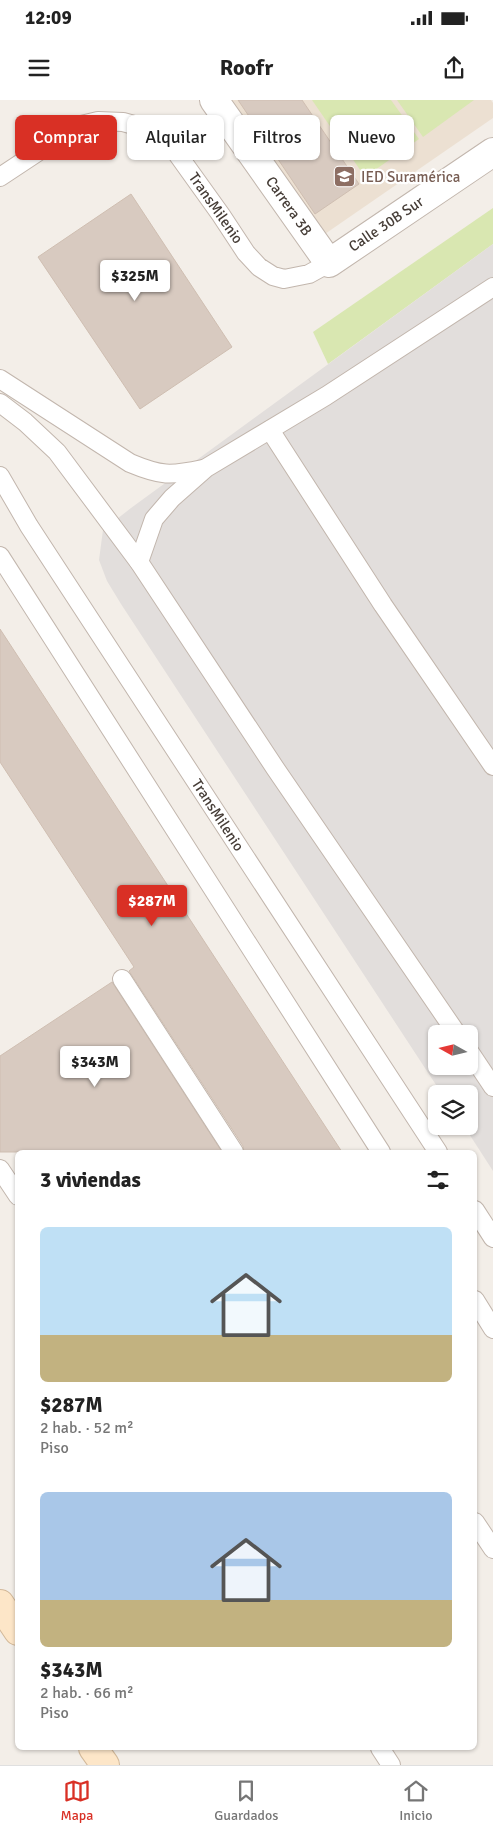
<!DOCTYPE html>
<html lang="es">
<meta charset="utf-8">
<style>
body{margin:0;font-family:Signika,sans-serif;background:#f6f6f6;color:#222;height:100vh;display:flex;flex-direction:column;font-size:19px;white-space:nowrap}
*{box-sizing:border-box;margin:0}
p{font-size:16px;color:#767676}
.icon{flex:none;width:28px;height:28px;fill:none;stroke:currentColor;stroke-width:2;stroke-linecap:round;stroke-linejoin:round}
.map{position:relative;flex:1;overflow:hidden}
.sheet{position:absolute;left:15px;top:1050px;width:462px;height:600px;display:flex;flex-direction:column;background:#fff;border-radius:8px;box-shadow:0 1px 4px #0004}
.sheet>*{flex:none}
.banner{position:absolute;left:15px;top:15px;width:464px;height:45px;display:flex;gap:10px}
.needle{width:32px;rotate:278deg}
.fabs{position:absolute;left:428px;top:925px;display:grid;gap:10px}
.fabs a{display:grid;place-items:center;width:50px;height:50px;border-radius:8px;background:#fff;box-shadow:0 1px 4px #0004;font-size:25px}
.price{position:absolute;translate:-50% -42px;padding:0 11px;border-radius:5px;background:#fff;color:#222;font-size:16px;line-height:32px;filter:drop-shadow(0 1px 2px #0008)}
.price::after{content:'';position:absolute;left:50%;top:30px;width:15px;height:11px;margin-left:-8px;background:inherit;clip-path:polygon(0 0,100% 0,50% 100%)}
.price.active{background:#d93025;color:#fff}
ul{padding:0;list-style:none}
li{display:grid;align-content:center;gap:10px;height:265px;padding:0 25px}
li span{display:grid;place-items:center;height:155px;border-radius:8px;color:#555}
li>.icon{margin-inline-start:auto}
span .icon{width:90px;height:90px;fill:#fffc;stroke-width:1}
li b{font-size:21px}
h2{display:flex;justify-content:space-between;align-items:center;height:60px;padding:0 25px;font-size:21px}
.chip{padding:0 18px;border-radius:8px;background:#fff;box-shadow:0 1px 4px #0004;font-size:18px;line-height:45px}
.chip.active{background:#d93025;color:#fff}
.status{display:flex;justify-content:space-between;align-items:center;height:35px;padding:0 25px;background:#fff;direction:ltr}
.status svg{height:14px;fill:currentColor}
header{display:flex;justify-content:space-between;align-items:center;height:65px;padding:0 25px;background:#fff;font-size:22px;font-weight:700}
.dock{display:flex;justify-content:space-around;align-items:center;height:70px;border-top:1px solid #e0e0e0;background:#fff;font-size:14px;color:#767676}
.dock a{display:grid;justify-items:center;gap:2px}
.dock .active{color:#d93025}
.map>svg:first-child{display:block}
.education{fill:#ece0d2}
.green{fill:#d9e7b1}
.parking{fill:#e2dedc;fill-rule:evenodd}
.building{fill:#d8cac0;stroke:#cfbeb1}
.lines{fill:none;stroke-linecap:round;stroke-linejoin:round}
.service-casing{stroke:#c2b6ad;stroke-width:20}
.tertiary-casing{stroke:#c2b6ad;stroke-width:30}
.secondary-casing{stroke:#d2b899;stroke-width:30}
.service{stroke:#fff;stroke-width:18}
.tertiary{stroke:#fff;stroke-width:28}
.secondary{stroke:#fde6c8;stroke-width:28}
.labels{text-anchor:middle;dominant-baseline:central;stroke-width:4.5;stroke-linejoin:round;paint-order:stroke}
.education-label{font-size:15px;fill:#785e54;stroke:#fff;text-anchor:start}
.street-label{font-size:15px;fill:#463d37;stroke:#fff}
</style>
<div class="status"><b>12:09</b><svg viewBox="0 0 49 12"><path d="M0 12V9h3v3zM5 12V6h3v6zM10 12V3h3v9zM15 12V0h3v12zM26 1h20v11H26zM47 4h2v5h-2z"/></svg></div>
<header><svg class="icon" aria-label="menu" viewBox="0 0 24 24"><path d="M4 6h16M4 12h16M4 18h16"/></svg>Roofr<svg class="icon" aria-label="share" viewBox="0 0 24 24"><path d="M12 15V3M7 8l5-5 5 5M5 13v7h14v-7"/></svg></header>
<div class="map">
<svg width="493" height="1665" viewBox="0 0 493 1665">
<rect width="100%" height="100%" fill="#f3eee8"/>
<path class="education" d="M229,0H491L493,3V18L322,136Z"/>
<g class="green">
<path d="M312,0H391L419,39L365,77Z"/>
<path d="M397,0H474L423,37Z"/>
<path d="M493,108V144L328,264L313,232Z"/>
</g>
<path class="parking" d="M493,144V1071L464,1026H469V994H442L121,504L107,481L99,460L103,430L131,408ZM436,934H469V966H436Z"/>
<g class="building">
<path d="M238,0H302L359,84L315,114Z"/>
<path d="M131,94L232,247L140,309L38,157Z"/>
<path d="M0,529L342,1052H244L243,1046L129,871L134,867L0,662Z"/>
<path d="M112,882L222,1052H0V956Z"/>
</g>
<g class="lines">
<defs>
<g id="service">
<path d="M0,77L77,26L98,21L123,22L141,27L158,36L173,48L221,115L246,153L259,167L273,176L284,179L309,174L329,163"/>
<path d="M0,279L130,363C161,376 170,376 203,369"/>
<path d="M0,303L25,322L57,352L139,462L275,668L457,934"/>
<path d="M270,330L383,505L493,666"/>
<path d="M0,376L29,426L438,1052"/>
<path d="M0,456L381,1052"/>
<path d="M139,462L154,419L172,398L206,368L326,296L493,187"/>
<path d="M122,879L234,1052"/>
<path d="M469,951L493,987"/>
<path d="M0,1069L18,1096"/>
<path d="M475,1110L493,1138"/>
<path d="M475,1200L493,1229"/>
<path d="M475,1422L493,1449"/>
<path d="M380,1648L391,1665"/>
</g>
<path id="tertiary" d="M214,0L329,163L493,52"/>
<g id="secondary">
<path d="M0,1504L18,1531"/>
<path d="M93,1648L105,1665"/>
</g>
</defs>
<use href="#service" class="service-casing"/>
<use href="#tertiary" class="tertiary-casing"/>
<use href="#secondary" class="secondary-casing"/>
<use href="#service" class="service"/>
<use href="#tertiary" class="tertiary"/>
<use href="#secondary" class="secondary"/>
</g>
<defs>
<symbol id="school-square" viewBox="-11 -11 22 22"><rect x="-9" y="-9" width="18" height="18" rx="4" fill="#8d6e63" stroke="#fff"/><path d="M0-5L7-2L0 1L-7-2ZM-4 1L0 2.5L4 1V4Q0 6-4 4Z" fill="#fff"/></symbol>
</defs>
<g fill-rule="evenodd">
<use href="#school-square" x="332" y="64" width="25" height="25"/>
</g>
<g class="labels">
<g class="education-label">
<text x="361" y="77">IED Suramérica</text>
</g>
<g class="street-label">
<text transform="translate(289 106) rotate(55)">Carrera 3B</text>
<text transform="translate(216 108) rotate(55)">TransMilenio</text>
<text transform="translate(386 124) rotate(-34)">Calle 30B Sur</text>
<text transform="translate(218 715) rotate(57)">TransMilenio</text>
</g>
</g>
</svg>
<div class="fabs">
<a><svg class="needle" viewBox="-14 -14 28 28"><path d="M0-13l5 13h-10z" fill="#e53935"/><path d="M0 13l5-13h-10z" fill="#767676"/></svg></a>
<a><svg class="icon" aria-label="layers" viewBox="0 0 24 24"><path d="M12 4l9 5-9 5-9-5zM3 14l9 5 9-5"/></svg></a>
</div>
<b class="price" style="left:135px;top:202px">$325M</b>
<b class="price active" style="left:152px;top:827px">$287M</b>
<b class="price" style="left:95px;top:988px">$343M</b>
<div class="banner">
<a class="chip active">Comprar</a>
<a class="chip">Alquilar</a>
<a class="chip">Filtros</a>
<a class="chip">Nuevo</a>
</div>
<section class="sheet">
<h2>3 viviendas<svg class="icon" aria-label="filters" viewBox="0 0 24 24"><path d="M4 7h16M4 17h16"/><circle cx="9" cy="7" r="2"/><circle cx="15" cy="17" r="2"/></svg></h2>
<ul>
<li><span style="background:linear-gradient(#bfe0f5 70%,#c2b280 0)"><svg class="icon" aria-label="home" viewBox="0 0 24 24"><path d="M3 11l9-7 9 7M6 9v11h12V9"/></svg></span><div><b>$287M</b><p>2 hab. · 52 m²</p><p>Piso</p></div></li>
<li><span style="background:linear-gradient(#a9c7e8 70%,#c2b280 0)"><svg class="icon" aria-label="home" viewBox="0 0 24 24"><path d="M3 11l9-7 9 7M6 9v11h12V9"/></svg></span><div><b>$343M</b><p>2 hab. · 66 m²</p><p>Piso</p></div></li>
</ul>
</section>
</div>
<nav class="dock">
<a class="active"><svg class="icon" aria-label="map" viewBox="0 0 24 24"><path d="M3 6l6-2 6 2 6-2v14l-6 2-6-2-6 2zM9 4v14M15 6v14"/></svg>Mapa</a>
<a><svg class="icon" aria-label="saved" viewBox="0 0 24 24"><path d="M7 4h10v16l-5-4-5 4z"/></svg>Guardados</a>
<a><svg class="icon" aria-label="home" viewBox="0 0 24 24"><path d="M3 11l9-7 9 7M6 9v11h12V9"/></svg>Inicio</a>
</nav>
